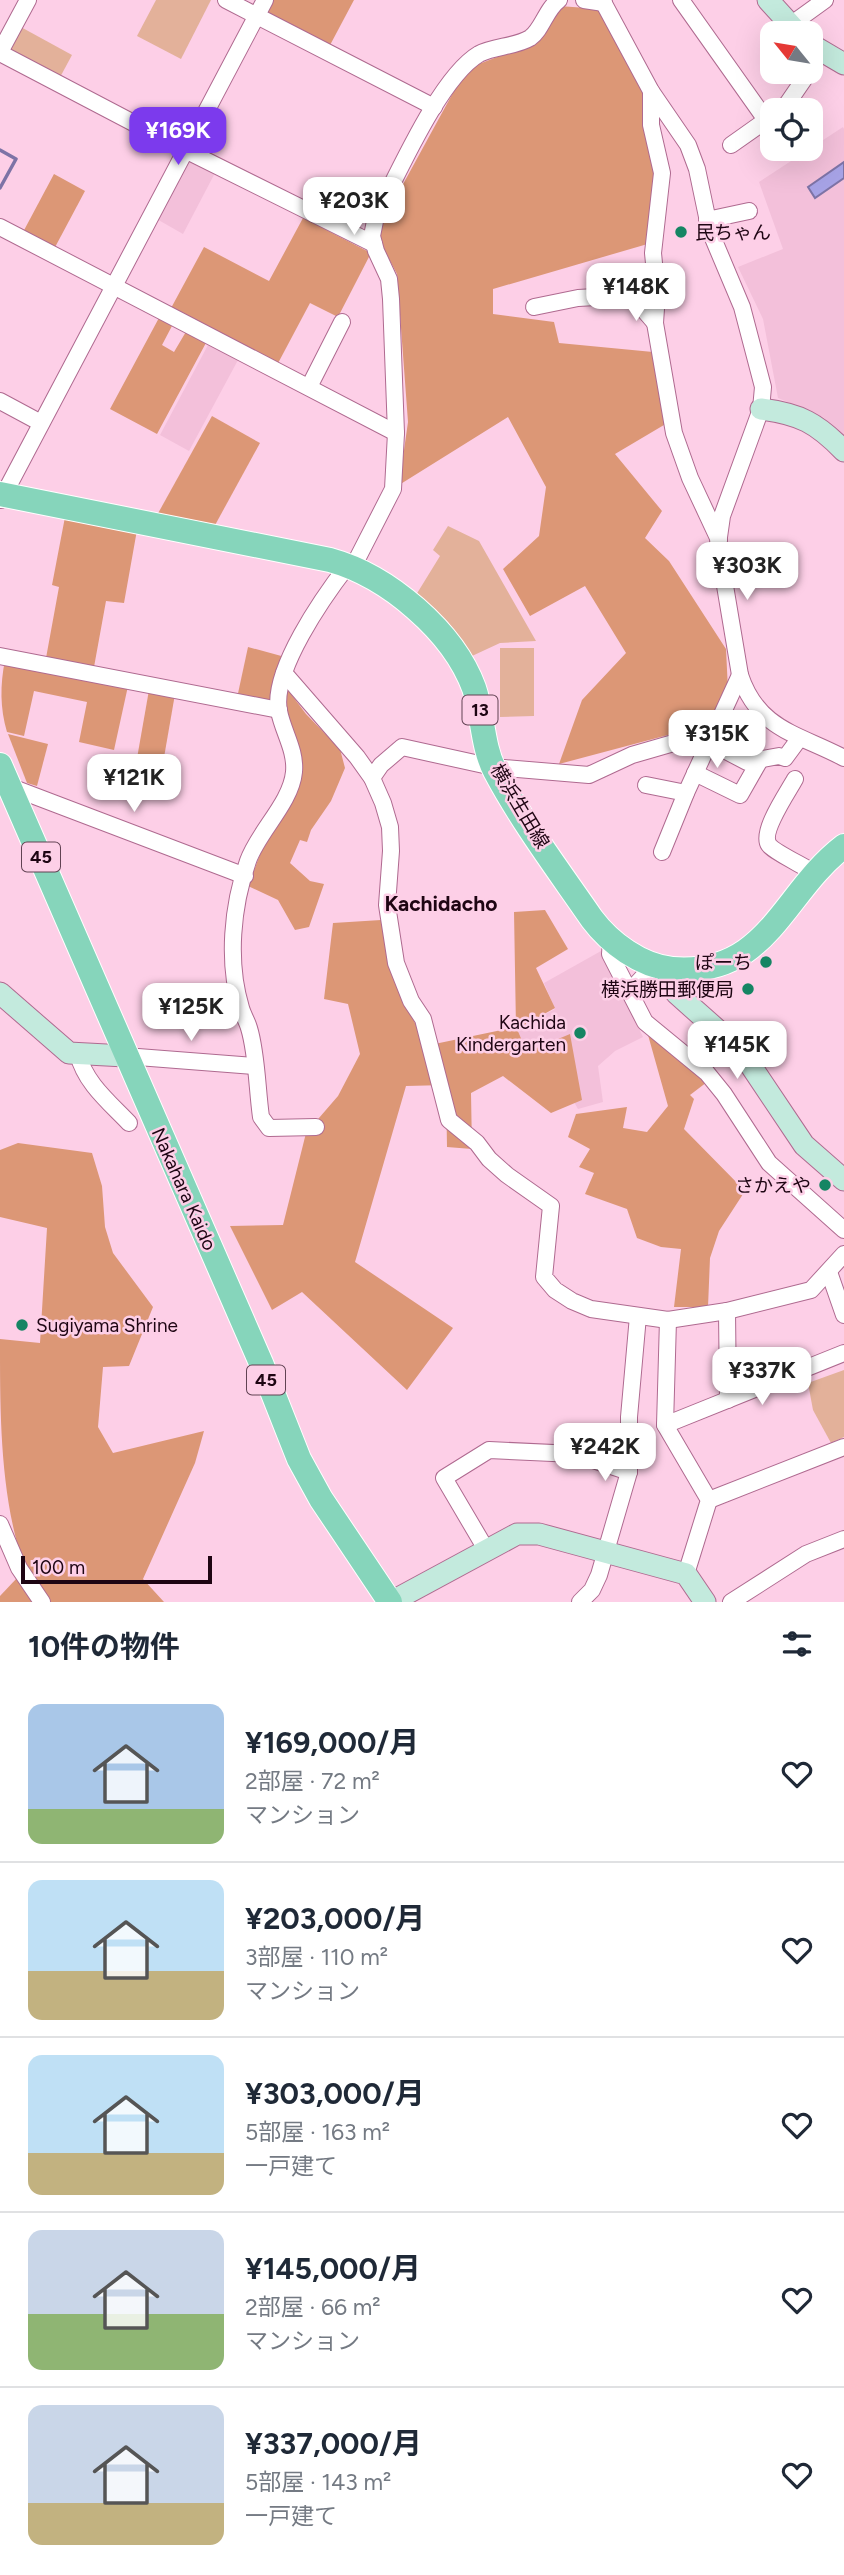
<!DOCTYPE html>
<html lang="ja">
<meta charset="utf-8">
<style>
body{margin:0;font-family:Figtree,"Noto Sans JP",sans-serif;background:#f2f2f3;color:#1f2937;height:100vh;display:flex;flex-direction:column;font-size:26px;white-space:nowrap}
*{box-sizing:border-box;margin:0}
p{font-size:23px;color:#747a83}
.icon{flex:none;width:38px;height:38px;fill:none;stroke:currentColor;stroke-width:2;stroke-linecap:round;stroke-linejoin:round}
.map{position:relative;height:1602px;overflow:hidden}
.panel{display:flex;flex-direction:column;background:#fff;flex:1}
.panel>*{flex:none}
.needle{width:46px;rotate:300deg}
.buttons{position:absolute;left:760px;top:21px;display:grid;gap:14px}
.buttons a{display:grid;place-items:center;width:63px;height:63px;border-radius:14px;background:#fff;box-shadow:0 7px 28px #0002;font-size:35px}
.scale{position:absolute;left:21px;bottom:18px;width:191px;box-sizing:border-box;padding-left:7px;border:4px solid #1e0513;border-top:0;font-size:19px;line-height:24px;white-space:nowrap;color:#1e0513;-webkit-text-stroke:5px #fdcfe7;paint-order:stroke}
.price{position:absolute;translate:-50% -60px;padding:0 16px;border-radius:14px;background:#fff;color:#222;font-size:23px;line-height:46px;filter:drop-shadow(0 2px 4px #0008)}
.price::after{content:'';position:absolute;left:50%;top:42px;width:21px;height:16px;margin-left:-10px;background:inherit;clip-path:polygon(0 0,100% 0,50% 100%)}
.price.current{background:#7c3aed;color:#fff}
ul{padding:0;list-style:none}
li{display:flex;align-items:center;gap:21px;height:175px;padding:0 28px}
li+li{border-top:2px solid #e0e1e3}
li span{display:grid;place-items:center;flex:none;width:196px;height:140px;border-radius:14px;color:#555}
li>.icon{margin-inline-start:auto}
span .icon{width:84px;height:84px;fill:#fffc;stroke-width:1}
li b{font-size:30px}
h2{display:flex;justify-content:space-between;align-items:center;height:84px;padding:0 28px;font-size:30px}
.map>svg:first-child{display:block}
.built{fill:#f3c0da}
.green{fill:#e3b19a}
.forest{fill:#dc9776}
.water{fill:#a6a2e5;stroke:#7d73a6;stroke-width:2}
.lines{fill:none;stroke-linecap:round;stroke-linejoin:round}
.stream{stroke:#7d73a6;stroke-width:3.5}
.street-casing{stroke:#af6a90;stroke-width:18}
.secondary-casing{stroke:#af6a90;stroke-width:23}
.primary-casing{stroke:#fff;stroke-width:26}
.street{stroke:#fff;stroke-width:16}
.secondary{stroke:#c3eadd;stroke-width:21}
.primary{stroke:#86d5bb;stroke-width:24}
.poi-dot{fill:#158563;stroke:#fdcfe7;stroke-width:2.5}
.labels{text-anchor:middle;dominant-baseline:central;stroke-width:5;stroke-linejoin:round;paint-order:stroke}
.shield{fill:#fdcfe7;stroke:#614253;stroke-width:2}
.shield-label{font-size:18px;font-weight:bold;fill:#1e0513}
.poi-label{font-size:19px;fill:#1e0513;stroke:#fdcfe7;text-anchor:end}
.street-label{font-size:19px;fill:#1e0513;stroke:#fdcfe7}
.neighbourhood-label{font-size:21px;font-weight:bold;fill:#1e0513;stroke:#fdcfe7}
</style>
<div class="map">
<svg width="844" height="1602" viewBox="0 0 844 1602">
<rect width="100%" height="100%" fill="#fdcfe7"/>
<g class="built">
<path d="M843,127L844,129V436L823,417L778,398L763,319L738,267L783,249L759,182Z"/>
<path d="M188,156L216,171L183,234L155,218Z"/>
<path d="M208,345L238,360L189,451L160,435Z"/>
<path d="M601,951L643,1037L615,1051L598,1066L603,1102L578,1109L551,1062L527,1051L517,1029L555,1009L544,983Z"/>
</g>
<g class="green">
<path d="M156,0H211L181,59L137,36Z"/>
<path d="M19,26L72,55L58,81L5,52Z"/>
<path d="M448,526L479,541L536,641L500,643L472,656L448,622L416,595L440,556L433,550Z"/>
<path d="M500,648H534V716L500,717Z"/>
<path d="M844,1370V1437L831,1443L813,1410L808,1383Z"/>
</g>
<g class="forest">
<path d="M271,0H354L329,47L264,12Z"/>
<path d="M559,6L600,9L643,91L658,174L651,243L493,289V314L554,322L559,343L653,352L669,422L615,454L662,511L645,538L669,561L726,649L728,690L711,720L668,735L559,764L582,700L626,653L585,586L530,616L503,569L539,536L546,487L508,417L399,485L408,422L397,274L379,240L384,219L466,69L531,44Z"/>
<path d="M54,174L85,191L53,251L22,234Z"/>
<path d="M303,218L371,253L338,317L310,303L276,367L170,310L204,247L269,281Z"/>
<path d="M160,316L173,324L162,345L174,352L187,330L207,341L157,434L110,409Z"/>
<path d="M212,416L260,443L214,527L156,517Z"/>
<path d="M65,517L137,530L124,603L106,601L94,667L46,658L59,587L52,585Z"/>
<path d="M248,647L285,657L273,703L237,698Z"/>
<path d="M5,660L128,686L114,750L79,742L87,702L34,691L24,736L7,732C0,708 0,685 5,660Z"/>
<path d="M285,686L306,714L340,749L345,768L331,801L311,830L307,842L300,840L290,863L310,881L324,884L309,927L295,930L278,900L248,886L269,831L289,800L284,704Z"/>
<path d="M149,690L175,694L162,769L136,764Z"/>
<path d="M8,734L48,744L37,786L27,783Z"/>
<path d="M545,910L568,949L536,968L555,1008L517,1029L527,1052L570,1034L582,1100L551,1113L503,1076L471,1093L472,1149L447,1147L446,1085L406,1086L355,1262L453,1328L407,1390L302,1292L272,1310L230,1226L283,1225L306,1133L338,1096L360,1054L348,1004L324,999L333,923L381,920L397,982L425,1046L516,1027L514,912Z"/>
<path d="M653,1030L711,1079L690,1095L694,1099L684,1129L745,1191L719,1231L710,1258L708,1307H674L681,1249L661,1247L637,1238L627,1209L585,1194L594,1173L579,1167L590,1149L568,1137L576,1114L627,1107L623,1128L647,1132L668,1106L648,1035Z"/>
<path d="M18,1143L92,1153L102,1186L105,1227L113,1253L153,1307L129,1366L103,1367L98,1427L113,1453L204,1431L195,1463L143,1579L164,1602H50C40,1588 28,1572 21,1557C0,1488 0,1412 0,1339L40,1343L47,1228L0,1217V1150Z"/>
<path d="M17,1578L33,1602H0V1596Z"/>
</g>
<path class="water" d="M844,162V178L815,198L808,187Z"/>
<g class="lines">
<path class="stream" d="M0,150L16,159L0,188"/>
<defs>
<g id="street">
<path d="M226,0L434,107"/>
<path d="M584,0L604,3"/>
<path d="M602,0L651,91L688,145L697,169L710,231L742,307L763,387L761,409L722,516L718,544L740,675C758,730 799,734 844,758"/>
<path d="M681,0L766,120"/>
<path d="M789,26L825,0"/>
<path d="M0,52L28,0"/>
<path d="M0,53L185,150L374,244"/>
<path d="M651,91V125L662,173L653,253L657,294L655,323L674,433L690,478L719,540"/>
<path d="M779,110L787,104L809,72"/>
<path d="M731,145L772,116"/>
<path d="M707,220L749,211"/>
<path d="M0,227L396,433"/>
<path d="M534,307L578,298L631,295L655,323"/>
<path d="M309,387L342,322"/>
<path d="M0,401L41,423"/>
<path d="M1,500L265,0"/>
<path d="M353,567L393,489L396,433L391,299L389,279L376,251L372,236L376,216C398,174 440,77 479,54C494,46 515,47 530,38C542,30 546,9 559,0"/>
<path d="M0,656L279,710"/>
<path d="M284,673L357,757L372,778L383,803L390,827L391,851L387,905L396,963L411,1001L423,1019L449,1120L477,1143L489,1159L507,1175L551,1206L544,1277L555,1290L572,1301L591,1309L668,1320L727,1311L811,1290L844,1254"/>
<path d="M709,742L747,762L779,756L785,758L799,739"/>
<path d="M695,773L740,795L760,760"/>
<path d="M372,778L381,765L402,747L493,767L589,775L632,755L715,731"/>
<path d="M795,779C788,792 760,832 769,845C774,852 806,867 816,874"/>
<path d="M646,785L686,793"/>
<path d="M11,787L245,876"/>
<path d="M662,852L686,793L740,675"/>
<path d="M611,939L610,954L645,1022L707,1073L724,1094L769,1163L844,1230"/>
<path d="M629,992L654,965"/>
<path d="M78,1054C85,1083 109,1102 129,1123"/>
<path d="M125,1056L254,1066"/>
<path d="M316,1127L269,1128L261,1117C257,1089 257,1054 249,1028C247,1021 243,1015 241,1008C227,962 232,906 248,861C258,832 291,803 294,772C296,750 283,732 279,711C271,671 324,596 348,565"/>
<path d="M829,1272L844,1315"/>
<path d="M727,1311L728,1400"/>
<path d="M668,1320L665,1425L709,1500L686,1574"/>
<path d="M665,1425L844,1353"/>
<path d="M709,1500L844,1447"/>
<path d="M0,1524L19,1568L42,1602"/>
<path d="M487,1551L444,1478L489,1450L575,1454L629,1472V1417L638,1316"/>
<path d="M580,1602L592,1590L599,1575L629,1472"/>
<path d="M731,1602L806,1554L844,1539"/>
</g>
<g id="secondary">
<path d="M768,0L798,33"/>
<path d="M810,44L844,64"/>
<path d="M761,409C800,414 817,423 844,451"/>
<path d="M667,968L672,988L677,994L741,1051L804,1145L844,1180"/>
<path d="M0,993L69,1053L125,1056"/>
<path d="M391,1602L517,1534H539L686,1574L705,1602"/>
</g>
<g id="primary">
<path d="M0,494L330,560C388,576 453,631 474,688C483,714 482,746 495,771C522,822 559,871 592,919C610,943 641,966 672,969C768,977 782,893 844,846"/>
<path d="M0,765L261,1363L299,1459L321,1499L390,1602"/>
</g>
</defs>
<use href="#street" class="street-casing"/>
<use href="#secondary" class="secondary-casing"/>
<use href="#primary" class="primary-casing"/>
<use href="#street" class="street"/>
<use href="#secondary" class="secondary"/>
<use href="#primary" class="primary"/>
</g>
<g class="poi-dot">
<circle cx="681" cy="232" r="7"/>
<circle cx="766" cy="962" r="7"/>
<circle cx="748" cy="989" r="7"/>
<circle cx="580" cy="1033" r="7"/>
<circle cx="825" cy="1185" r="7"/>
<circle cx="22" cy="1325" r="7"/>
</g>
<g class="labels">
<g class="shield">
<rect x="462.5" y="695.5" width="35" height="29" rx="5"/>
<rect x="22" y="842.5" width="38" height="29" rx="5"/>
<rect x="247" y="1365.5" width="38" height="29" rx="5"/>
</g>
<g class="shield-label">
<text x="480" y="710">13</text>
<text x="41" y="857">45</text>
<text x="266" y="1380">45</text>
</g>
<g class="poi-label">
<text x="695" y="232" text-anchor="start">民ちゃん</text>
<text x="752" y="962">ぽーち</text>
<text x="734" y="989">横浜勝田郵便局</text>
<text x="566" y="1022">Kachida<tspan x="566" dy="22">Kindergarten</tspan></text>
<text x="811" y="1185">さかえや</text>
<text x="36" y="1325" text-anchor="start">Sugiyama Shrine</text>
</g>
<g class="street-label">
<text transform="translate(520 806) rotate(59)">横浜生田線</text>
<text transform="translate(184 1189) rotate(66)">Nakahara Kaido</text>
</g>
<g class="neighbourhood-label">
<text x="441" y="903">Kachidacho</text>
</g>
</g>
</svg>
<div class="buttons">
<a><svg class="needle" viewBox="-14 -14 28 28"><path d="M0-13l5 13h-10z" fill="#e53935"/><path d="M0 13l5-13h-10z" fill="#747a83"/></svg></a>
<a><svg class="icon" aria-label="locate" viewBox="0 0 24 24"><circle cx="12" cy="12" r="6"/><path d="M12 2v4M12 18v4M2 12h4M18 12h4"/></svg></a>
</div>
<div class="scale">100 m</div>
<b class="price current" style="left:178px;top:167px">¥169K</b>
<b class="price" style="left:354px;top:237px">¥203K</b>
<b class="price" style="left:636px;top:323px">¥148K</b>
<b class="price" style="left:747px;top:602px">¥303K</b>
<b class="price" style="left:717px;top:770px">¥315K</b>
<b class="price" style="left:134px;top:814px">¥121K</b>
<b class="price" style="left:191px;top:1043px">¥125K</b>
<b class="price" style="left:737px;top:1081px">¥145K</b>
<b class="price" style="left:762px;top:1407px">¥337K</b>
<b class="price" style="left:605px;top:1483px">¥242K</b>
</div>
<section class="panel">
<h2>10件の物件<svg class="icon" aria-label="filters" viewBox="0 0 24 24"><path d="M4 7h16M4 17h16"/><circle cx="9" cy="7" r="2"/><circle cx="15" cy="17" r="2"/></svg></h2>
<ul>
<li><span style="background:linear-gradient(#a9c7e8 75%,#8fb573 0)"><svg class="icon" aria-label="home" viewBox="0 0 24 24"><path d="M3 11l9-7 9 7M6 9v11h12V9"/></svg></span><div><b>¥169,000/月</b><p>2部屋 · 72 m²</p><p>マンション</p></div><svg class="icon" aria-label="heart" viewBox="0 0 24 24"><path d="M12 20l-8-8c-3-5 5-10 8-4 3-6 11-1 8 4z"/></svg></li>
<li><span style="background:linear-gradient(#bfe0f5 65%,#c2b280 0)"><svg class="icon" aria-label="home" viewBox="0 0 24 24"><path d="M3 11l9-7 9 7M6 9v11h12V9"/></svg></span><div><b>¥203,000/月</b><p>3部屋 · 110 m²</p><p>マンション</p></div><svg class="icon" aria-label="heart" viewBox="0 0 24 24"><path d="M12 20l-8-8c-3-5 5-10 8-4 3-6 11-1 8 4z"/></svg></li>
<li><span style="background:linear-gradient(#bfe0f5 70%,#c2b280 0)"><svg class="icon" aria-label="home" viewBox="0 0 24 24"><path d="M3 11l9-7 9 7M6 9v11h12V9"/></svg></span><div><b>¥303,000/月</b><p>5部屋 · 163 m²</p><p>一戸建て</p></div><svg class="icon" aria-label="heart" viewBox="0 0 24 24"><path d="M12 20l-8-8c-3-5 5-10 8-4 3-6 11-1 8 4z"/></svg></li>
<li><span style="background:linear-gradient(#c9d6e8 60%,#8fb573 0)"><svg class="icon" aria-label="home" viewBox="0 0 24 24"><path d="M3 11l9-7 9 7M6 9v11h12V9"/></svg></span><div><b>¥145,000/月</b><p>2部屋 · 66 m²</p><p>マンション</p></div><svg class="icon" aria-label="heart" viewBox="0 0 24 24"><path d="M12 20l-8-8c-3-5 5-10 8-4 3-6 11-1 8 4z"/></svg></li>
<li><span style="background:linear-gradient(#c9d6e8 70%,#c2b280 0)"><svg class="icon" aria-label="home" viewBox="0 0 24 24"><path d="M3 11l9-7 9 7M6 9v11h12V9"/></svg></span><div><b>¥337,000/月</b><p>5部屋 · 143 m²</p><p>一戸建て</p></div><svg class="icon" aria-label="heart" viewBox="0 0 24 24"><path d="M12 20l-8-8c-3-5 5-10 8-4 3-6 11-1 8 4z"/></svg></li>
</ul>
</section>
